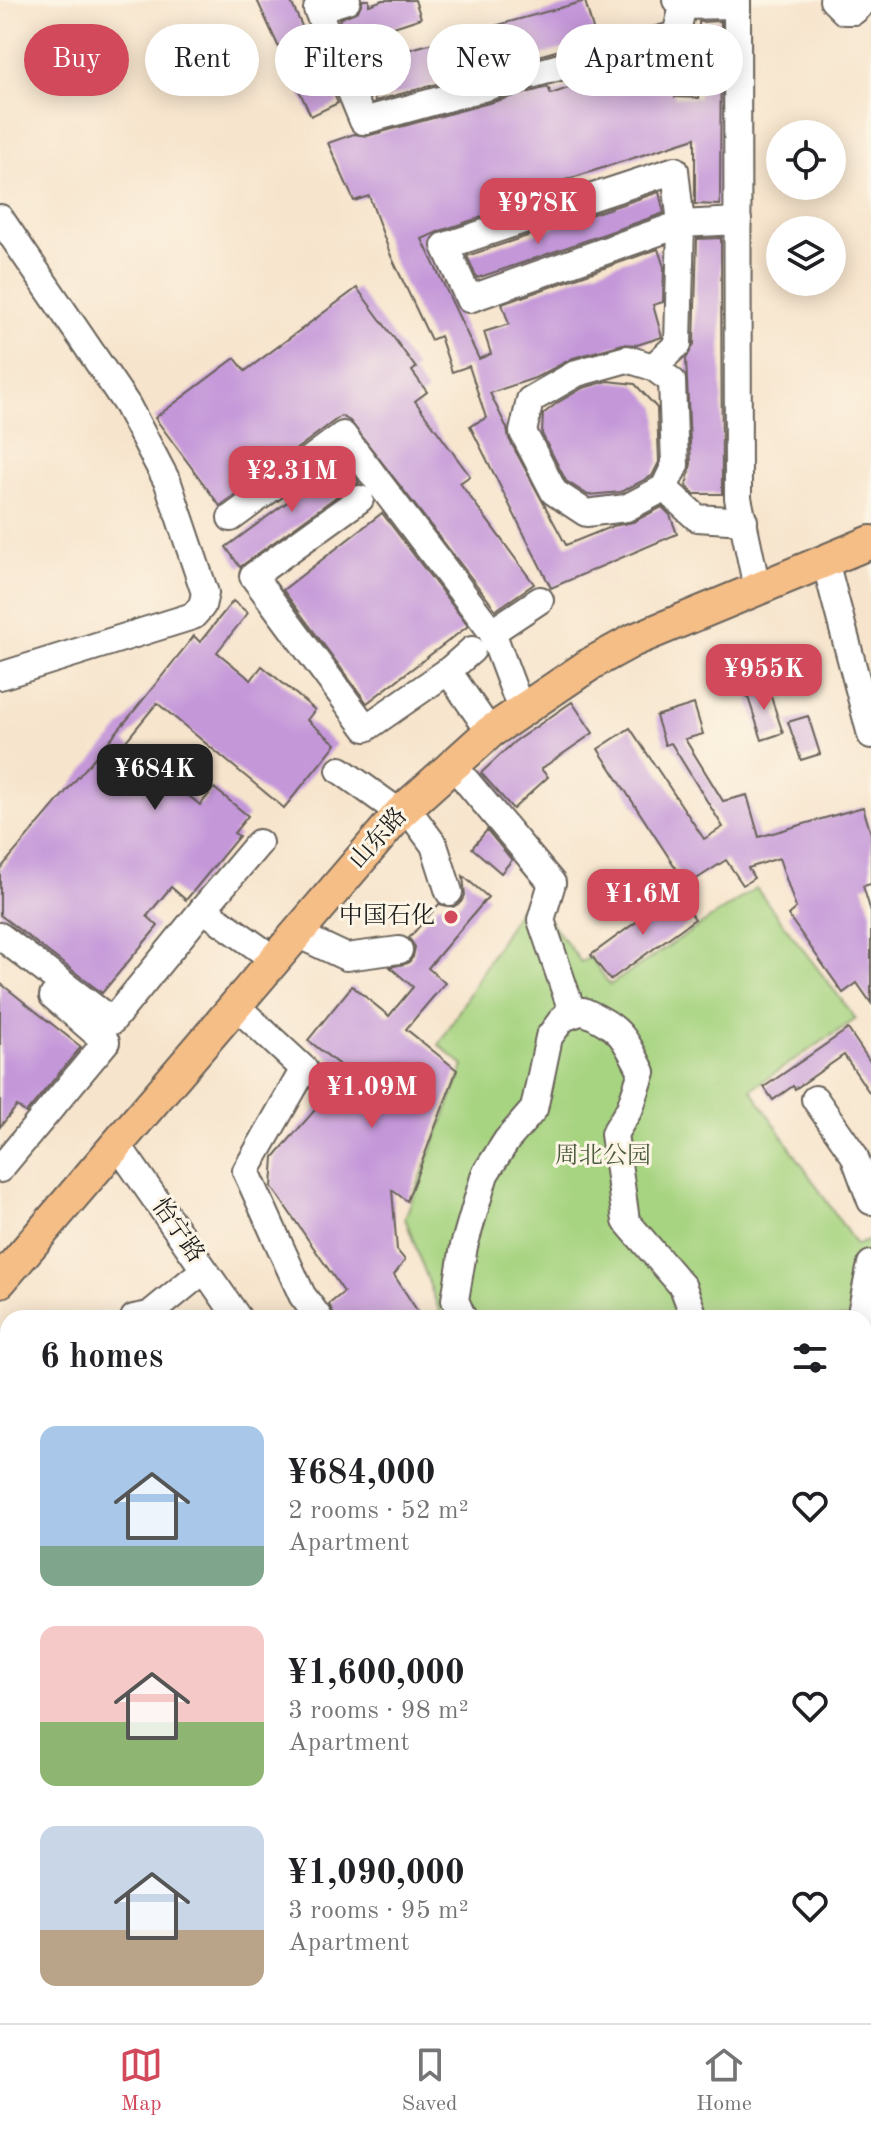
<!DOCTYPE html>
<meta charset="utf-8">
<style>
body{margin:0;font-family:"Old Standard TT","Noto Serif SC",serif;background:#f2f2f2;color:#202124;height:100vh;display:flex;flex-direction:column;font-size:30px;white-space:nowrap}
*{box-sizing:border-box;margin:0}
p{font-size:26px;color:#757577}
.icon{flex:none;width:44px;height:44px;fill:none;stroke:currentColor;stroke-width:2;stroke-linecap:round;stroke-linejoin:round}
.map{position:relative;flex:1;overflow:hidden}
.sheet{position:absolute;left:0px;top:1310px;width:872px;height:714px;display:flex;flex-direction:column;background:#fff;border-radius:24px 24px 0 0;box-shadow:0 4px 20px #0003}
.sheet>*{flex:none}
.guide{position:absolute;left:24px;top:24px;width:824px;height:72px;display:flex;gap:16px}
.buttons{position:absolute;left:766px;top:120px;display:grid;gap:16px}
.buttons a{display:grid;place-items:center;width:80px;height:80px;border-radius:50%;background:#fff;box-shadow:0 4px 20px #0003;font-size:40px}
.price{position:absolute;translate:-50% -68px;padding:0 18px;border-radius:16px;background:#d1495b;color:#fff;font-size:26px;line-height:52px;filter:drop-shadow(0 2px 4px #0008)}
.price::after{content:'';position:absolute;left:50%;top:48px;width:24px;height:18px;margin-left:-12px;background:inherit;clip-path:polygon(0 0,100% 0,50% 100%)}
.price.active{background:#222;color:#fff}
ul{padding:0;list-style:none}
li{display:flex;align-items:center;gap:24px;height:200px;padding:0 40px}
li span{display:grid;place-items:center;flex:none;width:224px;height:160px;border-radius:16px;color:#555}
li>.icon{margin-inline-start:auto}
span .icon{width:96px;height:96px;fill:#fffc;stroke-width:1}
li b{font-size:34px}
h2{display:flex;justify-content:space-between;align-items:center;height:96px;padding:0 40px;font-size:34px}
.chip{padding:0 28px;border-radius:36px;background:#fff;box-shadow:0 4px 20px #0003;font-size:28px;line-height:72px}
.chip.active{background:#d1495b;color:#fff}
.menu{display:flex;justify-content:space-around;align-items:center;height:112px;border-top:2px solid #e0e0e0;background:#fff;font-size:22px;color:#757577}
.menu a{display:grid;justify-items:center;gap:4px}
.menu .active{color:#d1495b}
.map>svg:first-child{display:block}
.green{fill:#a7d481;stroke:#62784e;stroke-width:2}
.building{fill:#c497d9}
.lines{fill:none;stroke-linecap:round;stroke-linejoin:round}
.minor-casing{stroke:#69625a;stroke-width:30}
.major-casing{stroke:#69625a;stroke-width:36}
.path{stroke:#69625a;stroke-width:3;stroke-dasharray:6 6;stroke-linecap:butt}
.minor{stroke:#fff;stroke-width:26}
.major{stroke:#f6be87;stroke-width:32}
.poi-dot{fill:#d1495b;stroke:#fcf5e5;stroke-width:3}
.labels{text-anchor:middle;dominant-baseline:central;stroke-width:6;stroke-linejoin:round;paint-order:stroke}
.street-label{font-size:24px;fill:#1c1c1c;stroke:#fcf5e5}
.poi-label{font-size:24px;fill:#1c1c1c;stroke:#fcf5e5;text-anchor:end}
.park-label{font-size:24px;fill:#4d5c3f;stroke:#fcf5e5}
</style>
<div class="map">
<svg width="871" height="2023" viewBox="0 0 871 2023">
<rect width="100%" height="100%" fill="#fcf5e5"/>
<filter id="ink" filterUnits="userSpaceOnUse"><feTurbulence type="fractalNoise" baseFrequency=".0125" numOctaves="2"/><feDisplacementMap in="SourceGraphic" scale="16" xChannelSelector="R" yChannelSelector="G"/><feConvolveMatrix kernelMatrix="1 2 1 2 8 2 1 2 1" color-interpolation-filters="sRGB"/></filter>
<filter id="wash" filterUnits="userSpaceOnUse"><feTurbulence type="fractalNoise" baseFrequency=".006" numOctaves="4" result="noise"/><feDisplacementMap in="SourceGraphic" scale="32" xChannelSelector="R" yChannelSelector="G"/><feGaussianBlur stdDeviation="1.8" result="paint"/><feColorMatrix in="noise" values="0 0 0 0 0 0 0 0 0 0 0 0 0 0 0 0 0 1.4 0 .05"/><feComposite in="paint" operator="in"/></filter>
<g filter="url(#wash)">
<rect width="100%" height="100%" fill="#f7e4cc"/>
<path class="green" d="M756,888L856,1019L751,1089L856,1245L871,1240V1476L864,1486V1318H442L405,1218L464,1066L439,1045L519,909L549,920L581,962L590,957L610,985Z"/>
<g id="blocks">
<g class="building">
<path d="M257,0H290L315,54L286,63Z"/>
<path d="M363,0H369V5L383,0H415L421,18L348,42L339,19L358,11Z"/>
<path d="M585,1L596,40L375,101L364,62Z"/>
<path d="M721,21L720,205L695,204V138L544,187L547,195L440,231L422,239L479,359L491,354L484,332L509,324L502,304L658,249L664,267L663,302L653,305L662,337L637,345L623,344L573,358L535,378L490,393L507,428L509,439L566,545L613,526L633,522L662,507L670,515L677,534L551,588L470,426L486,418L469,366L452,372L440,336L431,340L391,256L369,196L354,201L328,143L354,134L367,136L548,87L551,94L661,56L675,97L699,98V22Z"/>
<path d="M325,74L338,103L311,116L295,82Z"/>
<path d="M659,192L664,213L522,263L477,278L467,256Z"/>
<path d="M721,238L722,494H694L686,486L691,464L686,359L694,344L697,239Z"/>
<path d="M357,288L416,368L412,371L427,392L415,401L470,476L460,483L534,584L496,610L350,421L341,416L220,506L155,418L235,358L245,371Z"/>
<path d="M608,381L635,384L657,408L659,462L652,476L621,492L588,495L566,481L542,434L543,414L557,403L583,388Z"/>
<path d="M343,461L359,483L351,486L240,567L226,547Z"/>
<path d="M382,513L468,626L367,703L283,590Z"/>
<path d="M233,601L248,613L217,652L251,680L262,666L315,710L307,720L336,744L284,808L157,703L125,742L200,805L214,788L248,816L234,833L239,836L186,900L171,887L147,916L158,926L102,993L0,915V869L130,716L194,636L200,642Z"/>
<path d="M767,685L783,733L762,740L746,691Z"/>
<path d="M572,702L593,733L541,769L548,777L513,809L481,773L514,742Z"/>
<path d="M694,704L703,734L685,739L723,801L747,795L759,837L863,807L871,834V884L863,886L871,912V1003L857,983L843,993L788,915L796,908L779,858L748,868L754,878L743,885L726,860L687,885L598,749L630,728L704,839L723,827L671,743L665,745L656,716Z"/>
<path d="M808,716L820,754L801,760L788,722Z"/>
<path d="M487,830L512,860L501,873L472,848Z"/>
<path d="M463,876L488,897L428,968L445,983L406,1029L457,1070L407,1201L392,1190L397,1250L405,1260L394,1275L422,1318H335L329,1304L344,1292L272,1187L274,1157L348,1072L308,1040L352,986L389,1016L413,987L390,967L408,963L413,957L415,947L409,938L439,904L453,907L461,902L465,895Z"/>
<path d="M676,893L695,919L610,980L591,955Z"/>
<path d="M0,983L81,1047L26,1113L17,1106L0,1127Z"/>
<path d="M848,1029L871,1063V1095L844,1055L795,1089L793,1086L773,1100L764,1087Z"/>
</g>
</g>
</g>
<g filter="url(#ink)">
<use href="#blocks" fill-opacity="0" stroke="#69625a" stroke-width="2"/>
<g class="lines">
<defs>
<g id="minor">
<path d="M347,0L317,9L363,121L676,35L683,6"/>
<path d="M676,0L683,6L737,5"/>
<path d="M737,0L738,498L757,588"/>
<path d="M833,0L844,11H854L866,0"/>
<path d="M0,218L127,405L168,483L205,593L202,606L193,616L0,676"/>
<path d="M653,367L678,344L681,224L469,299L445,246L675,170L681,224L738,221"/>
<path d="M664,488L675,465L672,381L653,367L627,359L577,373L530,400L523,432L554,492L586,513L626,508L664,488L697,518L744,521"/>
<path d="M360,499L253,576L366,728L448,671L490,732"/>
<path d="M231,518L343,435L492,632"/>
<path d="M825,561L871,735"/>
<path d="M448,671L472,650"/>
<path d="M522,712L492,632L540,600"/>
<path d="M453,765L552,883L541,920L573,1014"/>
<path d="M340,770L400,813"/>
<path d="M406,807L434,845L449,892"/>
<path d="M203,909L259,843"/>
<path d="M297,934L346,957L399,950"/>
<path d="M0,936L112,1021L203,909L275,960"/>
<path d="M236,1006L304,1069L246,1171L302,1295L319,1318"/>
<path d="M815,1099L854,1155L871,1201"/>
<path d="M117,1144L238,1318"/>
<path d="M0,1169L106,1042L53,996"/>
<path d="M134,1318L149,1315L204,1270"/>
<path d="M463,1318L455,1300L464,1246L485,1174L507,1140L534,1109L549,1037L563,1018L583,1011C620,1027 624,1036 642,1072L630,1108L614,1134L626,1221L683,1287L692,1311L691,1318"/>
<path d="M860,1318L871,1264"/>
<path d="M864,1389L871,1395"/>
<path d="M0,1400L8,1391"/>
<path d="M0,1529L8,1541"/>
<path d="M0,1832L8,1829"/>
<path d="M0,1854L8,1869"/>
<path d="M864,1978L871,1981"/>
<path d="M85,2016L89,2023"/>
<path d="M196,2016L202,2023"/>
<path d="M515,2016L517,2023"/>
<path d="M643,2016L648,2023"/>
<path d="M784,2016L796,2023"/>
</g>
<path id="major" d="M0,1281L400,813L490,732L592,663L634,640L871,542"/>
</defs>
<use href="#minor" class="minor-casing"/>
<use href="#major" class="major-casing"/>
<path class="path" d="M0,1925L8,1920"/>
<use href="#minor" class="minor"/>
<use href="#major" class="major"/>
</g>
</g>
<circle class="poi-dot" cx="451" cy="917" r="8"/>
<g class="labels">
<g class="street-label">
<text transform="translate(379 839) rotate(-48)">山东路</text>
<text transform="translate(177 1231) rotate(55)">怡宁路</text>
</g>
<g class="poi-label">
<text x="435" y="917">中国石化</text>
</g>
<g class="park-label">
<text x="603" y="1157">周北公园</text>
</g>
</g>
</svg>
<div class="buttons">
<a><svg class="icon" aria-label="locate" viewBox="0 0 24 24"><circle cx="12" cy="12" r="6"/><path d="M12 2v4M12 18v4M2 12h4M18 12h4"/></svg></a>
<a><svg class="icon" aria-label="layers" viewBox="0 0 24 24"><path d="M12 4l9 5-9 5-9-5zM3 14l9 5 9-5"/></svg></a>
</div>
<b class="price" style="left:538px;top:246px">¥978K</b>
<b class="price" style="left:292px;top:514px">¥2.31M</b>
<b class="price" style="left:764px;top:712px">¥955K</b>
<b class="price active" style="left:155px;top:812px">¥684K</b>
<b class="price" style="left:643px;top:937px">¥1.6M</b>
<b class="price" style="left:372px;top:1130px">¥1.09M</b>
<div class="guide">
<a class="chip active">Buy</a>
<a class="chip">Rent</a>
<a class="chip">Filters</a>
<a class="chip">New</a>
<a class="chip">Apartment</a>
</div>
<section class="sheet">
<h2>6 homes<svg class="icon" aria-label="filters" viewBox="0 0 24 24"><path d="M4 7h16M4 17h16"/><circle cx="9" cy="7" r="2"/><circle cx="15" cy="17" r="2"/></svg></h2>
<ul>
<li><span style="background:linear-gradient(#a9c7e8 75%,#7fa58c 0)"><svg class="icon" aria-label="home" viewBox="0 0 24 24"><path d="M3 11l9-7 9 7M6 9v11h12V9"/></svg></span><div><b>¥684,000</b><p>2 rooms · 52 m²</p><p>Apartment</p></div><svg class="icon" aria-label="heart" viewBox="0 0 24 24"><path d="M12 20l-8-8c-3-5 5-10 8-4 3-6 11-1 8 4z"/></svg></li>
<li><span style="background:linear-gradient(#f6c9c9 60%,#8fb573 0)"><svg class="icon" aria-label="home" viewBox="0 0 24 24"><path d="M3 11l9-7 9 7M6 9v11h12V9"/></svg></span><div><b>¥1,600,000</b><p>3 rooms · 98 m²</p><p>Apartment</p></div><svg class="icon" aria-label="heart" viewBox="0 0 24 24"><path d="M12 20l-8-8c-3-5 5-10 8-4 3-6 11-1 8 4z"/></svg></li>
<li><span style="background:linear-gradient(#c9d6e8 65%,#b9a48a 0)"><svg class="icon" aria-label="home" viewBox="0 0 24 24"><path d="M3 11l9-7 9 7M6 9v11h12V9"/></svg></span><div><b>¥1,090,000</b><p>3 rooms · 95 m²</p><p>Apartment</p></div><svg class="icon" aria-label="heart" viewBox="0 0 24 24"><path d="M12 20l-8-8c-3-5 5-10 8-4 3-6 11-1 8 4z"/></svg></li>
</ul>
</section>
</div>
<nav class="menu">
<a class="active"><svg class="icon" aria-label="map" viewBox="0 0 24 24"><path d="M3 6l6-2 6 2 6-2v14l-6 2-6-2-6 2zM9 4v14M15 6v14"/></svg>Map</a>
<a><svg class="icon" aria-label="saved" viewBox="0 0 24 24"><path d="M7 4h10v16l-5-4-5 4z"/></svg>Saved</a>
<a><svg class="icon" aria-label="home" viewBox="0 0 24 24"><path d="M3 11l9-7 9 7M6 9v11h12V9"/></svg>Home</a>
</nav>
